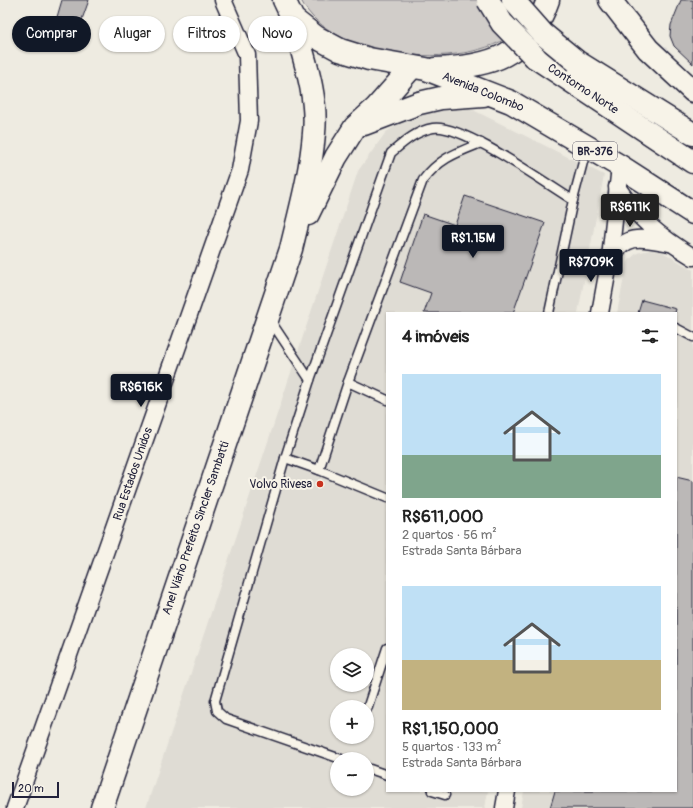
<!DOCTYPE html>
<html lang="pt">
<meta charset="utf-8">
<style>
body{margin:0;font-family:Pangolin,sans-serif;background:#f2f2f2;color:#222;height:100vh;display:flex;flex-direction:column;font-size:15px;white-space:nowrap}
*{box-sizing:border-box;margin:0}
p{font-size:13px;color:#767676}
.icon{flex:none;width:22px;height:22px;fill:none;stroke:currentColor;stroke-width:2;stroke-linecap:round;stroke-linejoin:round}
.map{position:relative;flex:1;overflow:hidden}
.sheet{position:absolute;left:386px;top:312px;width:291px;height:480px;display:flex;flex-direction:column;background:#fff;border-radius:0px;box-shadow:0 1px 3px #0004}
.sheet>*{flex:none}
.guide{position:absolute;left:12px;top:16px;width:314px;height:36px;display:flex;gap:8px}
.tools{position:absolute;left:330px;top:648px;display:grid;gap:8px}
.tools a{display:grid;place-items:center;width:44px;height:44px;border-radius:50%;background:#fff;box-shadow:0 1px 3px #0004;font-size:20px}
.scale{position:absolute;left:12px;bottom:10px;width:47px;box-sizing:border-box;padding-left:4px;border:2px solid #22223b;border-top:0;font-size:11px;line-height:14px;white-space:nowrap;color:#22223b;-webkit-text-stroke:3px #f7f3e8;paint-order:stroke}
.price{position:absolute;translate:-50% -34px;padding:0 9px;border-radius:4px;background:#111827;color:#fff;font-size:13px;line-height:26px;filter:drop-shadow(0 1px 2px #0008)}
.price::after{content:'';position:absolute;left:50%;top:24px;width:12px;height:9px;margin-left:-6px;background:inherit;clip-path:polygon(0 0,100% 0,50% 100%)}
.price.selected{background:#222;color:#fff}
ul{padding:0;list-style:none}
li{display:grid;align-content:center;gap:8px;height:212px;padding:0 16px}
li span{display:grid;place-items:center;height:124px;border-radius:0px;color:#555}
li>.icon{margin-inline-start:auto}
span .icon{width:72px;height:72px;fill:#fffc;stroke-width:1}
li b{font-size:17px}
h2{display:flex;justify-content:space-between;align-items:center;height:48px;padding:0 16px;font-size:17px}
.pill{padding:0 14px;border-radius:18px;background:#fff;box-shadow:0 1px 3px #0004;font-size:14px;line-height:36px}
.pill.selected{background:#111827;color:#fff}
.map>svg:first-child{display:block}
.built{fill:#dfdcd4;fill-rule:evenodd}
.green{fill:#d1cdc9;stroke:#7a7882}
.building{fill:#bbb8b7;stroke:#22223b}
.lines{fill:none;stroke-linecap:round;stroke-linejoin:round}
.service-casing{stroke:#22223b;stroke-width:11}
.minor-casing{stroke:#22223b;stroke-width:19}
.trunk-casing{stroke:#22223b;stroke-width:25}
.motorway-casing{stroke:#22223b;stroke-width:25}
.service{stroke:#f7f3e8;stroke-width:8}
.minor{stroke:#f7f3e8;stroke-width:16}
.trunk{stroke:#f7f3e8;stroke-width:22}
.motorway{stroke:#f7f3e8;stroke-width:22}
.motorway-bridge-casing{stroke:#22223b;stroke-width:25;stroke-linecap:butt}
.motorway-bridge{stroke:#f7f3e8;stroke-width:22}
.poi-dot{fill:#c8321e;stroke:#f7f3e8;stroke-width:1.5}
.labels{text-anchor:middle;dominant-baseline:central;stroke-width:4;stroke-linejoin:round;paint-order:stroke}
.shield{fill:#f7f3e8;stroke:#62616f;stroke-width:1}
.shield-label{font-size:11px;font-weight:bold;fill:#22223b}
.street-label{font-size:12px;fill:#22223b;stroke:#f7f3e8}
.poi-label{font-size:12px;fill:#22223b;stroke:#f7f3e8;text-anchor:end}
</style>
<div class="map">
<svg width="693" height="808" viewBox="0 0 693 808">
<rect width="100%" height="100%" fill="#eeebe1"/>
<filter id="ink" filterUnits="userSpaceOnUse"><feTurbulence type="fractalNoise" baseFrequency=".025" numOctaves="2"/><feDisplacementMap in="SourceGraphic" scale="8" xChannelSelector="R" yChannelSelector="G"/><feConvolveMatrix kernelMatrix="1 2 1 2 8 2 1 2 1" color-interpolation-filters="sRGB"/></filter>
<g filter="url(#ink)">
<g class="built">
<path d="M463,105L604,175L578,313H387V791H488L485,808H146L358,171L386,132L417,113ZM337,655H367V685H337ZM337,707H367V737H337ZM337,759H367V789H337Z"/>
<path d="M649,250L661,251L693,270V808H521L524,791H676V313H617L626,267L629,260L637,253Z"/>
</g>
<path class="green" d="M301,0H535C532,9 528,20 521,27C476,74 330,62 301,0Z"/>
<g class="building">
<path d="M62,0H89L80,25L57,17Z"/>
<path d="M681,0H693V64L674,46L670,36L671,25Z"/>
<path d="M465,196L545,223L513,313H424L431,293L400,282L423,214L455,225Z"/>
<path d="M642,300L676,309L675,313H638Z"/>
<path d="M676,477L693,481V808H550L555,791H676Z"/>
</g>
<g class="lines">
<defs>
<g id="service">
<path d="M549,313L573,200L587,147"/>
<path d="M270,320L310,380"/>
<path d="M676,328L693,337"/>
<path d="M348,382L423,180C440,158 456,153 481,143"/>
<path d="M387,400L348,382L319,470L285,458L310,380L391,153C404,142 416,131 433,128C462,123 545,183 573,200"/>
<path d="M285,458L215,701L217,711L226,719L341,759"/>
<path d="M319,470L387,498"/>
<path d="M367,709L387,648"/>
<path d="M367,768L387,775"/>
<path d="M432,791L445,795"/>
</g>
<g id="minor">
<path d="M617,187C639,220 659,236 693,257"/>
<path d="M610,258C628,232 642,238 669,243"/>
<path d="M600,313L610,258L620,166"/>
<path d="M15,808L240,170L249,121L247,55L223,0"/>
<path d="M504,808L507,791"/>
</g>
<g id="trunk">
<path d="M284,0L293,19L316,37L340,50L369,59L426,69L511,102L620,166L693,213"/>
<path d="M610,0L648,49L693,91"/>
<path d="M435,69C490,67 529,56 548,0"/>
<path d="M364,124L419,103L441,98L483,95"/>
<path d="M308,214L336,157L355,127L376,108L412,67"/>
<path d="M102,808L291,249C300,211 311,172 314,133C318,95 303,56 293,19"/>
</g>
<g id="motorway">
<path d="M535,57L693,162"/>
<path d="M576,61L693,134"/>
</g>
</defs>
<use href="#service" class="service-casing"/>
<use href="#minor" class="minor-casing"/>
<use href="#trunk" class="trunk-casing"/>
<use href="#motorway" class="motorway-casing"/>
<use href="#service" class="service"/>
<use href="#minor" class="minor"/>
<use href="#trunk" class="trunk"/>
<use href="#motorway" class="motorway"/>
<defs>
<g id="motorway-bridge">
<path d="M488,0L502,23L535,57"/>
<path d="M513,0L543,34L576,61"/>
</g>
</defs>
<use href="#motorway-bridge" class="motorway-bridge-casing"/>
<use href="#motorway-bridge" class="motorway-bridge"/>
</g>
</g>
<circle class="poi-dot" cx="320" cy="484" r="4"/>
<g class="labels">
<rect class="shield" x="573" y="142" width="44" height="18" rx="3"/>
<g class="shield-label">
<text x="595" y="151">BR-376</text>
</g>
<g class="street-label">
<text transform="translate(583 89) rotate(33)">Contorno Norte</text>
<text transform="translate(483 92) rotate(22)">Avenida Colombo</text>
<text transform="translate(133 474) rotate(-71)">Rua Estados Unidos</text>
<text transform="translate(196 528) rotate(-71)">Anel Viário Prefeito Sincler Sambatti</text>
</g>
<g class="poi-label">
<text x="312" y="484">Volvo Rivesa</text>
</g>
</g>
</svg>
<div class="tools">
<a><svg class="icon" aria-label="layers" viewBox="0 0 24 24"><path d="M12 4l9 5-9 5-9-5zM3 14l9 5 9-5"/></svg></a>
<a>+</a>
<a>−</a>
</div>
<div class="scale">20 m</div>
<b class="price selected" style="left:630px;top:228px">R$611K</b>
<b class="price" style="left:473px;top:259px">R$1.15M</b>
<b class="price" style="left:591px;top:283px">R$709K</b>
<b class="price" style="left:141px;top:408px">R$616K</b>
<div class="guide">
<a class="pill selected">Comprar</a>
<a class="pill">Alugar</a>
<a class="pill">Filtros</a>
<a class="pill">Novo</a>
</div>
<section class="sheet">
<h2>4 imóveis<svg class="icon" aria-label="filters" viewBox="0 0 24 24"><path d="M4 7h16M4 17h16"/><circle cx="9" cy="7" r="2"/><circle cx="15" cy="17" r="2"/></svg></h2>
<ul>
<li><span style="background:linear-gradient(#bfe0f5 65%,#7fa58c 0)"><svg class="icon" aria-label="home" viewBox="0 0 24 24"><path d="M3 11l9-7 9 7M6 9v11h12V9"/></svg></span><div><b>R$611,000</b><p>2 quartos · 56 m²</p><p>Estrada Santa Bárbara</p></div></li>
<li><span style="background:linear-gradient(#bfe0f5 60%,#c2b280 0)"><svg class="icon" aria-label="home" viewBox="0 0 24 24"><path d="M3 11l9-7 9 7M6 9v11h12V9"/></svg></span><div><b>R$1,150,000</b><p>5 quartos · 133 m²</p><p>Estrada Santa Bárbara</p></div></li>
</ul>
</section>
</div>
